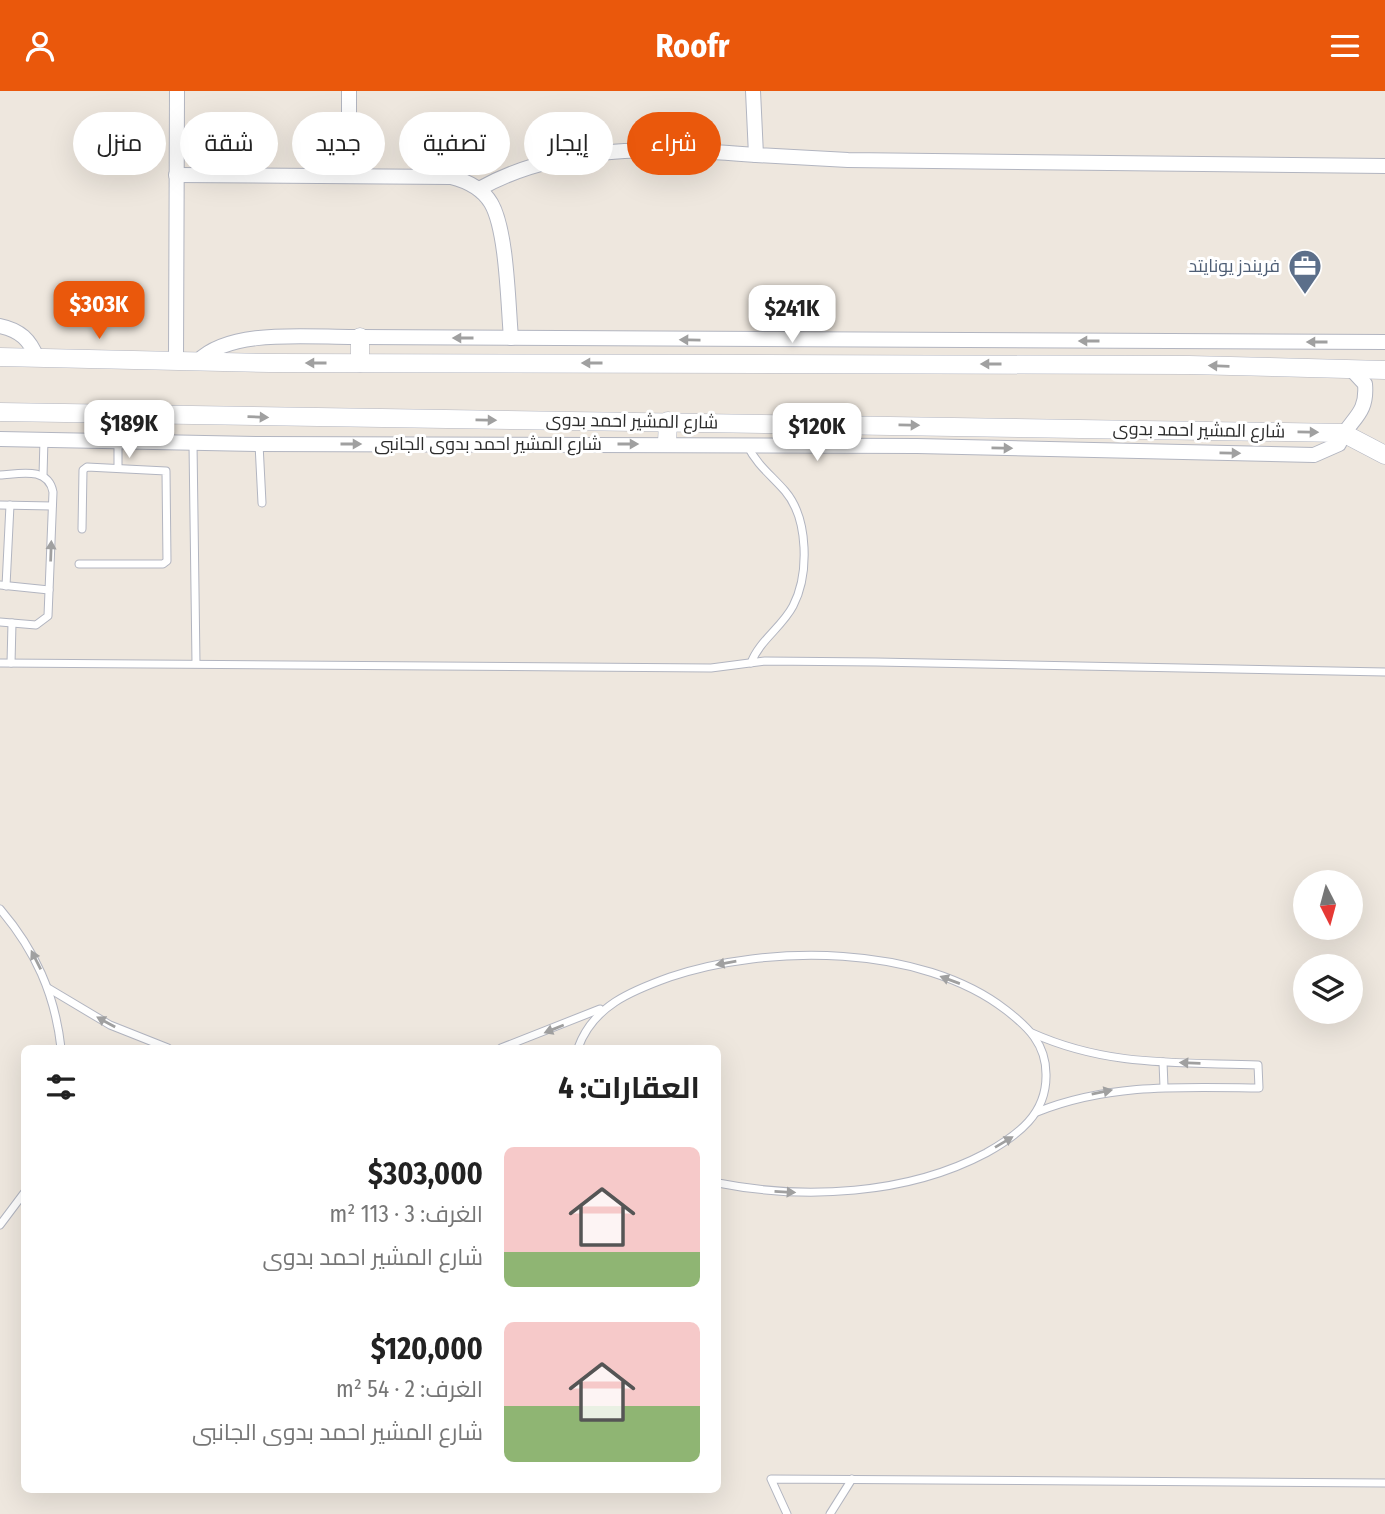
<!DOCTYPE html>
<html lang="ar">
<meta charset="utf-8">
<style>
body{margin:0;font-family:"Fira Sans Condensed",Cairo,sans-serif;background:#f2f2f2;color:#222;direction:rtl;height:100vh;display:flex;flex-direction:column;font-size:26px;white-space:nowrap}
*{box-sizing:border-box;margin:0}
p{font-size:23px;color:#767676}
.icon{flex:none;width:38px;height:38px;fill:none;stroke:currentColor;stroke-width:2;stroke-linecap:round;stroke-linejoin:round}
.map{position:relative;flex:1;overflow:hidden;direction:ltr}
.panel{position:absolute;left:21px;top:954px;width:700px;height:448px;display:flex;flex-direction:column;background:#fff;border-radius:10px;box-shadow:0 7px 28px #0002;direction:rtl}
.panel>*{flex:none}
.hud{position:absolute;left:21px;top:21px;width:700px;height:63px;direction:rtl;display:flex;gap:14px}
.needle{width:46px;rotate:174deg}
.fabs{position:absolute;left:1293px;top:779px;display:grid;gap:14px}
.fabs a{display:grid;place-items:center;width:70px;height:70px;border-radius:50%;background:#fff;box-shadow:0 7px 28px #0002;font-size:35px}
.price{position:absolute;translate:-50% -60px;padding:0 16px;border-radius:14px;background:#fff;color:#222;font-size:23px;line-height:46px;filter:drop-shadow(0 2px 4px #0008)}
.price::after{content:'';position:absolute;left:50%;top:42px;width:21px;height:16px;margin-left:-10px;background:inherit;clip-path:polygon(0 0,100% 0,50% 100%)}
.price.selected{background:#ea580c;color:#fff}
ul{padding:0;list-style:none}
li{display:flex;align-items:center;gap:21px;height:175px;padding:0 21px}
li span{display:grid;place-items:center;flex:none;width:196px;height:140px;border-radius:10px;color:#555}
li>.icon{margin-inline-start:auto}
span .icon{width:84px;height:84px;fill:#fffc;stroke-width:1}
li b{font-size:30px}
h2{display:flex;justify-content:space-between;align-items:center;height:84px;padding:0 21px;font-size:30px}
.pill{padding:0 24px;border-radius:32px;background:#fff;box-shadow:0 7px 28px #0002;font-size:24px;line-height:63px}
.pill.selected{background:#ea580c;color:#fff}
header{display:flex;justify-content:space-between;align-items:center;height:91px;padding:0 21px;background:#ea580c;color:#fff;font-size:32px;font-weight:700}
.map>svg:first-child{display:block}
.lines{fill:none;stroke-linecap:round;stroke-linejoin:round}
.service-casing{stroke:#b2b5c0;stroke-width:9}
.minor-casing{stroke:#b2b5c0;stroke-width:16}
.tertiary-casing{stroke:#b2b5c0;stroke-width:19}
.service{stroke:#fff;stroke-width:7}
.minor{stroke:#fff;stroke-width:14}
.tertiary{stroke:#fff;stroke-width:18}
.oneway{fill:#a0a0a0}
.labels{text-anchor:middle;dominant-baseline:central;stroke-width:6;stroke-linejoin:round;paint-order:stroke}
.service-label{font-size:18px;fill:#4e5e75;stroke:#fff;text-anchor:end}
.street-label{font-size:18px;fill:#2c2c2c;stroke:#fff}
</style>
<header><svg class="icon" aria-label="menu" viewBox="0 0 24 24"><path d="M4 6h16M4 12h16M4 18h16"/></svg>Roofr<svg class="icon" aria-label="person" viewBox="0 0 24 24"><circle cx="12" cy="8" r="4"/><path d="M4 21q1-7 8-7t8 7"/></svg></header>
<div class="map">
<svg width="1385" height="1423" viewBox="0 0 1385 1423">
<rect width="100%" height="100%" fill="#eee7de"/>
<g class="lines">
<defs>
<g id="service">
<path d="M118,352V377"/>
<path d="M193,353L196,572"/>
<path d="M259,353L262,412"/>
<path d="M747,354C757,374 771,384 785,400C809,428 809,484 793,515C782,536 759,550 751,572"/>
<path d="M0,384C19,383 48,375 53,401L48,525L36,534L0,531"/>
<path d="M43,385L44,348"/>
<path d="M0,414L52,415"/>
<path d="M79,473H163L167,470L166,380L87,376L83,379L82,438"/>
<path d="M0,494L49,499"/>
<path d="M6,495L10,414"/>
<path d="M0,572L711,577L765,570L876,571L1385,581"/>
<path d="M11,572L12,532"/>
<path d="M0,818C35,859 55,903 61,957"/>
<path d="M48,897L110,934L168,957"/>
<path d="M1032,942C1108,976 1177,971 1258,974L1259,997C1182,996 1109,992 1037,1021"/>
<path d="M501,957L600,918"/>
<path d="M578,957C593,915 631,900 670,886C768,853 921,853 1006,919C1028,936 1046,953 1046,983C1047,1023 1018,1044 986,1062C907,1104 804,1109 718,1092"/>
<path d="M1163,971L1164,996"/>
<path d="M0,1134L24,1102"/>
<path d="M787,1423L771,1388L1385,1392"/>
<path d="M830,1423L852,1388"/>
</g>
<g id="minor">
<path d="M753,0L756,64L848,69L1385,75"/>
<path d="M176,84L451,86C467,90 482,97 491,112C507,139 508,213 511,247"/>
<path d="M349,85V0"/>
<path d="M479,98C562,51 664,57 756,64"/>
<path d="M0,235C20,239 30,249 37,267"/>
<path d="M176,270L177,0"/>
<path d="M198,270C232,236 313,247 360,246L1385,251"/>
<path d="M0,348L259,353L917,355L1314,364L1339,353C1348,328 1368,326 1365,293L1352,279"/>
</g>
<g id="tertiary">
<path d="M360,246V272"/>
<path d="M0,266L270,272L1189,274L1385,279"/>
<path d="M0,321L1343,342L1385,364"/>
<path d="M667,352L668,330"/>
</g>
</defs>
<use href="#service" class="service-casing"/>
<use href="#minor" class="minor-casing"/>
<use href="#tertiary" class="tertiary-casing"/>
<use href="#service" class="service"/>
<use href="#minor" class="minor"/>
<use href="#tertiary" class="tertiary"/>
</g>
<defs><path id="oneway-solid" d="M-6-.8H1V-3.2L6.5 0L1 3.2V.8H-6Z" transform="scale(1.75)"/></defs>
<g class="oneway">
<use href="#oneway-solid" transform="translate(463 247) rotate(-180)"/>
<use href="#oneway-solid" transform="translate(690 249) rotate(-179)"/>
<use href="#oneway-solid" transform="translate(1089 250) rotate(180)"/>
<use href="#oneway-solid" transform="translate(1317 251) rotate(-180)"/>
<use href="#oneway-solid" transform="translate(316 272) rotate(-180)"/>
<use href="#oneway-solid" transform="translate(592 272) rotate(-180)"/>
<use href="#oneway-solid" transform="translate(991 273) rotate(-180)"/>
<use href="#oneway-solid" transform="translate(1219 275) rotate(-178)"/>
<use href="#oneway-solid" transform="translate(258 326) rotate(2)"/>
<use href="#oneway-solid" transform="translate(486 329) rotate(1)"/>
<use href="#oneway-solid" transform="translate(909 334) rotate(1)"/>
<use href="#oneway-solid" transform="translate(1308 341) rotate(1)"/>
<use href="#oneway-solid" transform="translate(351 353)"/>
<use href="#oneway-solid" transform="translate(628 353)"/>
<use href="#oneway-solid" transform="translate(1002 357) rotate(1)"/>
<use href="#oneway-solid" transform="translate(1230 362) rotate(1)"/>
<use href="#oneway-solid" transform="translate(51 460) rotate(-88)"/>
<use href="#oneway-solid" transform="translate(36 869) rotate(-117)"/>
<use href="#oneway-solid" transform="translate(726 872) rotate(170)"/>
<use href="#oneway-solid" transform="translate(950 889) rotate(-160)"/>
<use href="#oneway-solid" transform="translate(106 931) rotate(-151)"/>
<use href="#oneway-solid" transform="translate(554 938) rotate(158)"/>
<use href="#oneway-solid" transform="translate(1190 972) rotate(-178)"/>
<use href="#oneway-solid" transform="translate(1102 1001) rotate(-11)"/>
<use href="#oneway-solid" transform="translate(1004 1051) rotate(-31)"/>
<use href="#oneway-solid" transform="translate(785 1101) rotate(3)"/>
</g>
<defs>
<symbol id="office-pin" viewBox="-11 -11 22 30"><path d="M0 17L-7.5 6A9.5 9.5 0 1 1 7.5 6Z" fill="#5c6f8a" stroke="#fff"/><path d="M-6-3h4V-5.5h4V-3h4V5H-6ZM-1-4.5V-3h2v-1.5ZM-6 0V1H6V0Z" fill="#fff"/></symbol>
</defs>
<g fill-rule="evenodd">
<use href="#office-pin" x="1286" y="156" width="38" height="52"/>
</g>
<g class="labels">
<g class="service-label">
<text x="1280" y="175">فريندز يونايتد</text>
</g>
<g class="street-label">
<text transform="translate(632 330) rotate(1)">شارع المشير احمد بدوى</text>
<text transform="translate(1199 339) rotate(1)">شارع المشير احمد بدوى</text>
<text x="488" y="353">شارع المشير احمد بدوى الجانبى</text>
</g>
</g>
</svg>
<div class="fabs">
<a><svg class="needle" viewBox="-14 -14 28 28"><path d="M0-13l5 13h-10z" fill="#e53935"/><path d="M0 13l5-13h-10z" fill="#767676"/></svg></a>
<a><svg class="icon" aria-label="layers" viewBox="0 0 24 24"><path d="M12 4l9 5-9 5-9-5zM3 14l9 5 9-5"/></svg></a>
</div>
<b class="price selected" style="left:99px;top:250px">$303K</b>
<b class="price" style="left:792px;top:254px">$241K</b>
<b class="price" style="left:129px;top:369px">$189K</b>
<b class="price" style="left:817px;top:372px">$120K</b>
<div class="hud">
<a class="pill selected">شراء</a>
<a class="pill">إيجار</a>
<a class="pill">تصفية</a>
<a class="pill">جديد</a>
<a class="pill">شقة</a>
<a class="pill">منزل</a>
</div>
<section class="panel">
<h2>العقارات: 4<svg class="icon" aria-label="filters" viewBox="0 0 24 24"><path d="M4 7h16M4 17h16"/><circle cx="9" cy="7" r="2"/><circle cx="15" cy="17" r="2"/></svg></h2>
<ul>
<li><span style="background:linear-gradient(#f6c9c9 75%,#8fb573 0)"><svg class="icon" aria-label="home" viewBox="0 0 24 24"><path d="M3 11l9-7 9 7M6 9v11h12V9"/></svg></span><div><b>$303,000</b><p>الغرف: 3 · 113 m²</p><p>شارع المشير احمد بدوى</p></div></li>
<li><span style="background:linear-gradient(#f6c9c9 60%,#8fb573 0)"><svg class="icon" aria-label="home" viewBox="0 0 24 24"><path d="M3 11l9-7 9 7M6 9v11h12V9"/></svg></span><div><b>$120,000</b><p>الغرف: 2 · 54 m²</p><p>شارع المشير احمد بدوى الجانبى</p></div></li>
</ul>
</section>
</div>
